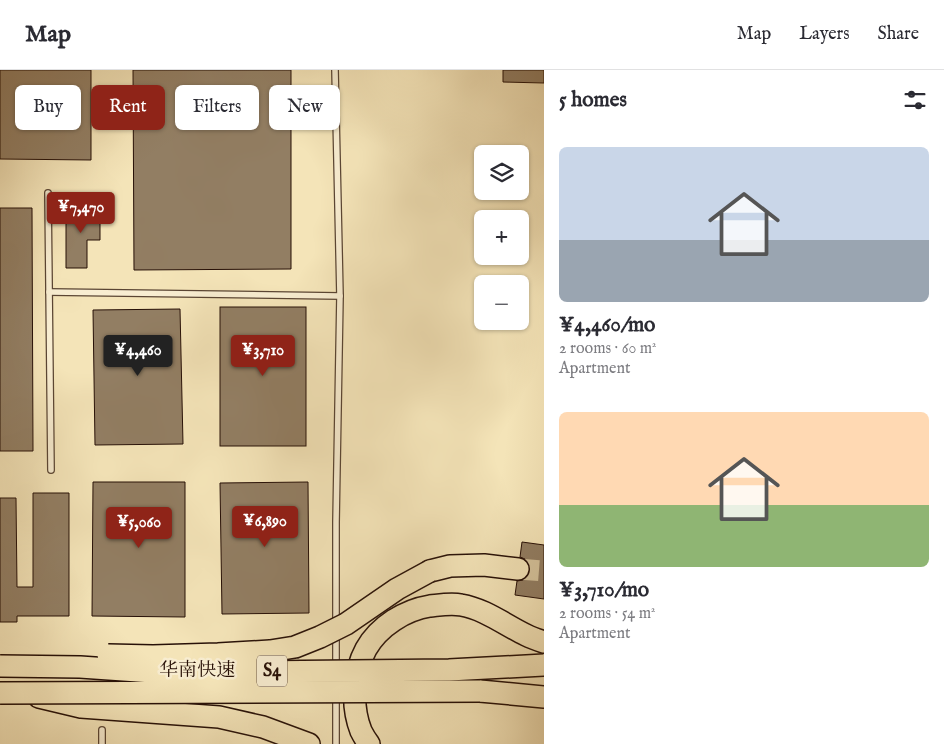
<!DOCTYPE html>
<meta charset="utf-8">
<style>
body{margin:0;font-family:"IM FELL English","Noto Serif SC",serif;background:#f7f7f7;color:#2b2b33;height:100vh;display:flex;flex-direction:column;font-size:19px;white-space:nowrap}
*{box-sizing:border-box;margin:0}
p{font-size:16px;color:#7c7c81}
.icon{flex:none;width:28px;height:28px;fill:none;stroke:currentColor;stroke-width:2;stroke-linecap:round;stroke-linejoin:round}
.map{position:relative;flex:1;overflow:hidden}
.side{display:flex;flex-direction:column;background:#fff;width:400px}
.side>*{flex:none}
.guide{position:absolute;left:15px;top:15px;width:454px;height:45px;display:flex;gap:10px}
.controls{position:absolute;left:474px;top:75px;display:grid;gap:10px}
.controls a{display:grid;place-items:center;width:55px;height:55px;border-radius:8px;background:#fff;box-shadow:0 1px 4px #0004;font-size:25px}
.price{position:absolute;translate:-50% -42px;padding:0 11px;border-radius:5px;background:#8f2418;color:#fff;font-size:16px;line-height:32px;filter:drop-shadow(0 1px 2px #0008)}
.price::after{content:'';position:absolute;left:50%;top:30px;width:15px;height:11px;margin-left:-8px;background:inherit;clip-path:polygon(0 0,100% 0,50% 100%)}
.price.on{background:#222;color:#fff}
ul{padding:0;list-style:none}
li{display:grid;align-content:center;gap:10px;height:265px;padding:0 15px}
li span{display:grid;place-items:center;height:155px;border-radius:8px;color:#555}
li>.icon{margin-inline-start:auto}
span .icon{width:90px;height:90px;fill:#fffc;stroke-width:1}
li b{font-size:21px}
h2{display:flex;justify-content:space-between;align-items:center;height:60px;padding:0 15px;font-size:21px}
.tag{padding:0 18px;border-radius:8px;background:#fff;box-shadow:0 1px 4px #0004;font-size:18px;line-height:45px}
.tag.on{background:#8f2418;color:#fff}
header{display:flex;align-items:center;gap:30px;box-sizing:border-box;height:70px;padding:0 25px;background:#fff;border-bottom:1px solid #e1e1e2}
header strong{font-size:24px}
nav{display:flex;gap:28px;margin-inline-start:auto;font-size:18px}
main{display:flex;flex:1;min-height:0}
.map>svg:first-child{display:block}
.building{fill:#927e63;stroke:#271007}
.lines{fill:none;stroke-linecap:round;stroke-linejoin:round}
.highway-tunnel{stroke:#d5c49d;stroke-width:21;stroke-dasharray:21 11;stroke-linecap:butt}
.lane-casing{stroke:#5a4533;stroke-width:8}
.highway-casing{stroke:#271007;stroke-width:24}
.lane{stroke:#f8edd1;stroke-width:5.5}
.highway{stroke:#f4e4b8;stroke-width:21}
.highway-bridge-casing{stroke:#271007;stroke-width:24;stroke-linecap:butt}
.highway-bridge{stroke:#f4e4b8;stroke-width:21}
.labels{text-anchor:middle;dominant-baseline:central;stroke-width:5;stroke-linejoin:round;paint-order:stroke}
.shield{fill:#f8edd1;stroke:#665244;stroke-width:1}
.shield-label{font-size:18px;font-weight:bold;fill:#271007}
.street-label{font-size:19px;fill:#271007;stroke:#f8edd1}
</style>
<header>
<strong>Map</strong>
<nav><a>Map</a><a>Layers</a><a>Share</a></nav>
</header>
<main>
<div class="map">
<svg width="544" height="674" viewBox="0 0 544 674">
<rect width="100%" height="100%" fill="#f4e4b8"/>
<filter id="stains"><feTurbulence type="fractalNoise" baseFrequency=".004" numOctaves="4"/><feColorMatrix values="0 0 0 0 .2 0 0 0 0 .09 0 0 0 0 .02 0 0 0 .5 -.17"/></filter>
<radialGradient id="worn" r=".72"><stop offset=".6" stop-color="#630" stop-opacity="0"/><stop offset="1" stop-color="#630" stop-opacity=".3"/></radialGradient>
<g class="building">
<path d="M0,0H91V90L0,89Z"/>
<path d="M133,0H291V199L134,200Z"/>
<path d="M503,0H544V13L503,12Z"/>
<path d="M66,137H100V170H87V198H66Z"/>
<path d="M0,138H32L33,381H0Z"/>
<rect x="220" y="237" width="86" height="139"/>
<path d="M180,239L183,374L95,375L93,240Z"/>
<path d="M93,412H185V547L92,546Z"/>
<path d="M308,412L309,543L222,544L220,413Z"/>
<path d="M33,423H69V546H17V552H0V428H16L17,517H33Z"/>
<path d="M522,472L544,475V529L515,525L517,511L523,510L528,506L530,501L529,494L525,489L520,487Z"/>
</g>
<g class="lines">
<path class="highway-tunnel" d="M518,499L544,501"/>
<defs>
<g id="lane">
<path d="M335,0L340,226L336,452V553"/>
<path d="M48,123L51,400"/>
<path d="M49,222L340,226"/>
<path d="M336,598V565"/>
<path d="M102,674V660"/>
<path d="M336,674V625"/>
</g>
<g id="highway">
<path d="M430,501L450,496L484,495L518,499"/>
<path d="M480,621L544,627"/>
<path d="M39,627L81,637L219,647L263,657L309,674"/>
<path d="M369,674C366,670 363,665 361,661C351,636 353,603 366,579C379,556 405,540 430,536C440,535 451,533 461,535C485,539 505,555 526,565C532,568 538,570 544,572"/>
</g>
</defs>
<use href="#lane" class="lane-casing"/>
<use href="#highway" class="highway-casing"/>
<use href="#lane" class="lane"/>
<use href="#highway" class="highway"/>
<defs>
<g id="highway-bridge">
<path d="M108,585L153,586L218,584L270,581L295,577L320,567L346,554L397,519L430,501"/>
<path d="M0,596L80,597L167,603L449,600L544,595"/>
<path d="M0,623L480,621"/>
</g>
</defs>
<use href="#highway-bridge" class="highway-bridge-casing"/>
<use href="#highway-bridge" class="highway-bridge"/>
</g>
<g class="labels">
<rect class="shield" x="257" y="585.5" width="30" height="31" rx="4"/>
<g class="shield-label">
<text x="272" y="601">S4</text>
</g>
<g class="street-label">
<text x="197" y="601">华南快速</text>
</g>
</g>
<rect width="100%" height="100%" filter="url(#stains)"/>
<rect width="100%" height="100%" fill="url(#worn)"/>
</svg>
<div class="controls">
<a><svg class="icon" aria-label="layers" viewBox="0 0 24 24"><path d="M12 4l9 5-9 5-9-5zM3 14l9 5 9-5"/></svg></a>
<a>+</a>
<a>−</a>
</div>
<b class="price" style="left:81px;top:164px">¥7,470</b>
<b class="price on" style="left:138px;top:307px">¥4,460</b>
<b class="price" style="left:263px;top:307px">¥3,710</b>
<b class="price" style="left:265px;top:478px">¥6,890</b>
<b class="price" style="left:139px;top:479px">¥5,060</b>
<div class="guide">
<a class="tag">Buy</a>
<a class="tag on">Rent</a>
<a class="tag">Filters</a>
<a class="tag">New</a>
</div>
</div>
<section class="side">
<h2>5 homes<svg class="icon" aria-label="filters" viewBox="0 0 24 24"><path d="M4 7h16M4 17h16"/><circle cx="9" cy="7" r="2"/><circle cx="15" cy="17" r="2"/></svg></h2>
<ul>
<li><span style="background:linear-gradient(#c9d6e8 60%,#9aa5b1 0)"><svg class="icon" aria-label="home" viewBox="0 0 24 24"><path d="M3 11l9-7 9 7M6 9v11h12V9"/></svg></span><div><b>¥4,460/mo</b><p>2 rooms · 60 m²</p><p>Apartment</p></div></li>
<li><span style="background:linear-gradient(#ffd9b3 60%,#8fb573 0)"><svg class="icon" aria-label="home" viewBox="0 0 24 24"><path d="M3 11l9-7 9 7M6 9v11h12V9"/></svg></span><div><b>¥3,710/mo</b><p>2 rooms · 54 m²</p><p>Apartment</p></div></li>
</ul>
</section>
</main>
